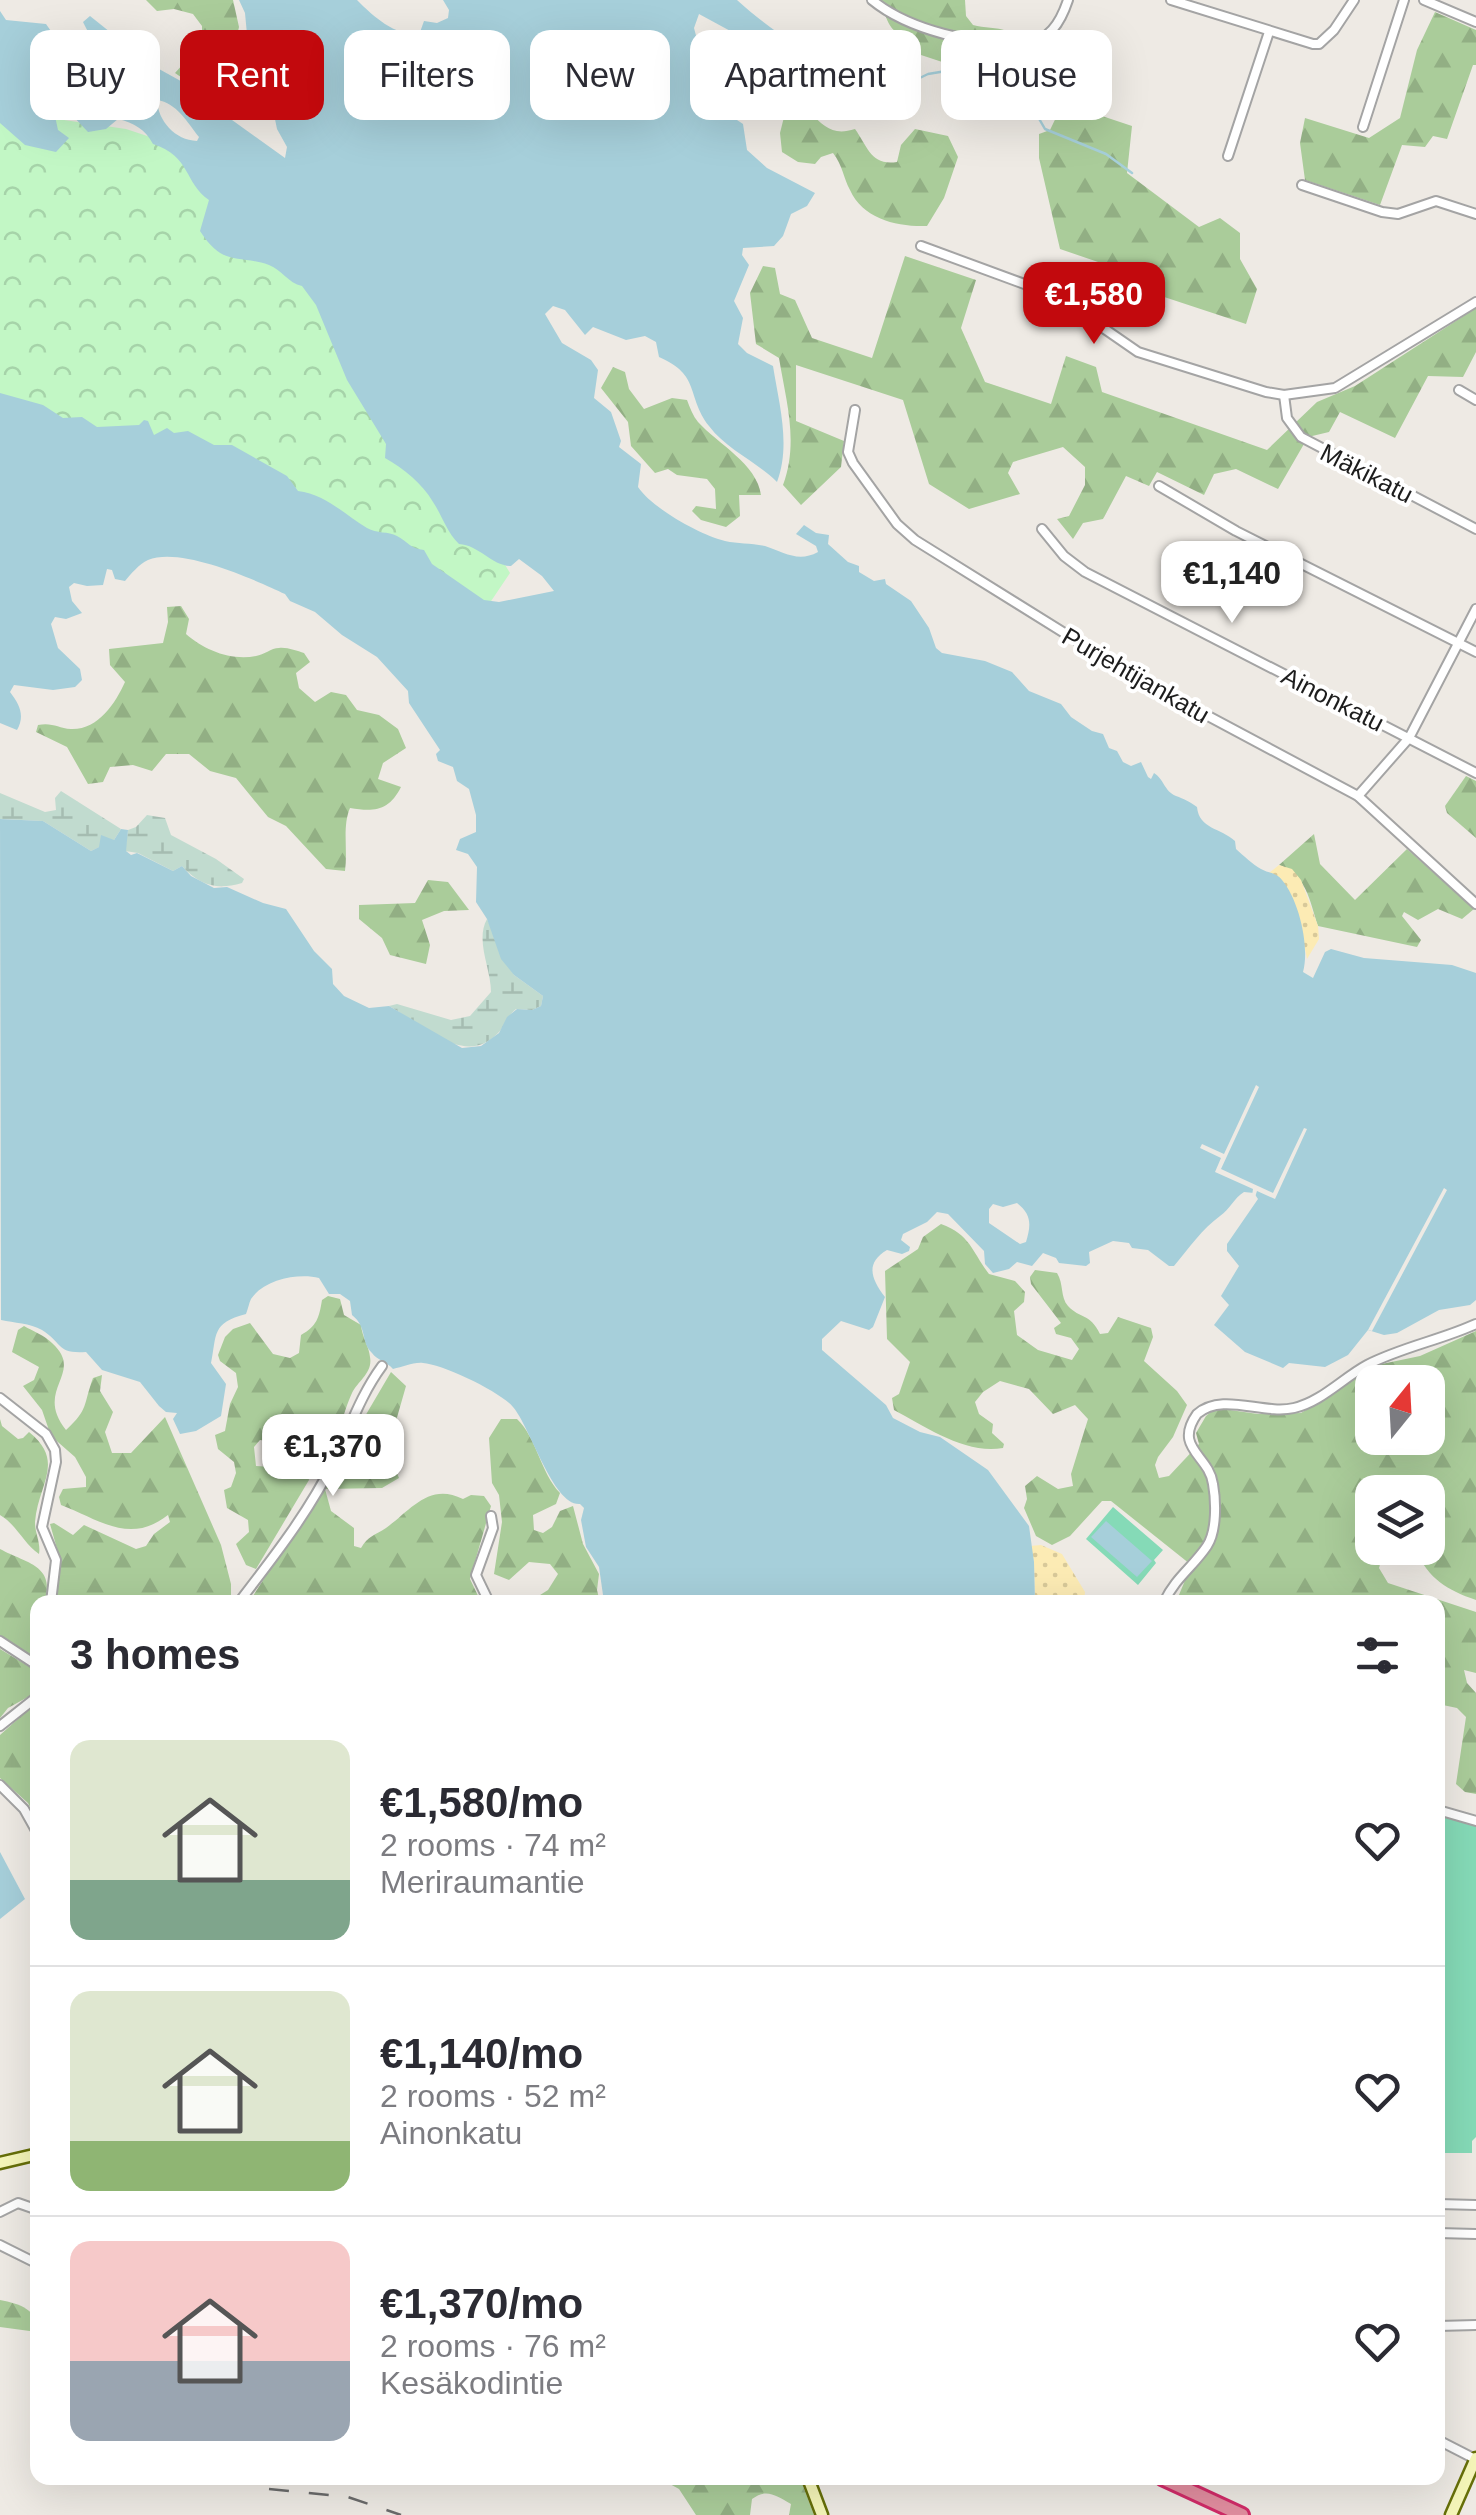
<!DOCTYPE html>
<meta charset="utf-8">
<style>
body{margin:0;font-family:Helvetica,sans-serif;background:#f7f7f7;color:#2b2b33;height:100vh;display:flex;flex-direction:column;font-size:38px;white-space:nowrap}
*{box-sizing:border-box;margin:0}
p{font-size:32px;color:#7c7c81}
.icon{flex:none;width:55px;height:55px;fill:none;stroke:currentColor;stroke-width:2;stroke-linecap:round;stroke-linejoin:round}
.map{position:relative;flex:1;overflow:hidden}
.panel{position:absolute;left:30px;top:1595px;width:1415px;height:890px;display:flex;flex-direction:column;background:#fff;border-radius:20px;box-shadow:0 10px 40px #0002}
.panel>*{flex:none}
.hud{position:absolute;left:30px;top:30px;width:1418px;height:90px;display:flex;gap:20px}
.needle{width:65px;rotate:18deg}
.buttons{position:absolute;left:1355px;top:1365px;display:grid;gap:20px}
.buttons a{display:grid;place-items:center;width:90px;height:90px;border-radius:20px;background:#fff;box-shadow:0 10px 40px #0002;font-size:50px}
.price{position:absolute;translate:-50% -85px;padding:0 22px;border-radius:20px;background:#fff;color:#222;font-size:32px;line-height:65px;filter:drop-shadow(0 2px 5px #0008)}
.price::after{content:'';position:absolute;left:50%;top:60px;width:30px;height:22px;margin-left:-15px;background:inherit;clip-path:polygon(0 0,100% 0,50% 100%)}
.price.selected{background:#c2090d;color:#fff}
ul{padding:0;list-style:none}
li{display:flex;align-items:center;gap:30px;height:250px;padding:0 40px}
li+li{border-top:2px solid #e1e1e2}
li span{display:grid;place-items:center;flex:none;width:280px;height:200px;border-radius:20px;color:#555}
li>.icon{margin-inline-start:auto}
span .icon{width:120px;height:120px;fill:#fffc;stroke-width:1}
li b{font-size:42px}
h2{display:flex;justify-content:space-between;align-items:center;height:120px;padding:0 40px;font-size:42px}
.chip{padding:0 35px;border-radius:20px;background:#fff;box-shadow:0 10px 40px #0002;font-size:35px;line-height:90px}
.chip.selected{background:#c2090d;color:#fff}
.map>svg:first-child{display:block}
.forest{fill:url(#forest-firs);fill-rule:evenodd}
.wetland{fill:url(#wetland-marsh)}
.sand{fill:url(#sand-dots)}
.park{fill:url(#park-crowns)}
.pitch{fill:#85dab7}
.water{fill:#a6cfda;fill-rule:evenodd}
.pier{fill:#eeeae4}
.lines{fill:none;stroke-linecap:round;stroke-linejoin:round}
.stream{stroke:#a6cfda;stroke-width:2.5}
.street-casing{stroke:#a4a4a4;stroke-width:12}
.secondary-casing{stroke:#666f09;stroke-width:15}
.highway-casing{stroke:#d12b68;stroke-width:18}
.street{stroke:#fff;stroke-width:8}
.secondary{stroke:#f5f6b9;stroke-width:10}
.highway{stroke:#e28ea0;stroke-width:12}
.rail{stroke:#6b6b6b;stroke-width:2.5;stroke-dasharray:20 20;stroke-linecap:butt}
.labels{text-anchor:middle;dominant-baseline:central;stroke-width:8;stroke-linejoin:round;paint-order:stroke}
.street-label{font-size:25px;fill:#1d1d1d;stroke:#fff}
</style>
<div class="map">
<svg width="1476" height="2515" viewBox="0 0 1476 2515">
<defs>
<pattern id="forest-firs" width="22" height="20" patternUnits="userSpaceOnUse" patternTransform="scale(2.5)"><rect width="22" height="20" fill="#aacc9a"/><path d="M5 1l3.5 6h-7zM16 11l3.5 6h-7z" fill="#92af84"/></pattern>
<pattern id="wetland-marsh" width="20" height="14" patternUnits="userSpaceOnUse" patternTransform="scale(2.5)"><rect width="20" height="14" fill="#c1dbcf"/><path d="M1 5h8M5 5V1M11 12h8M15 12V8" fill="none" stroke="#a5bcb1"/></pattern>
<pattern id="sand-dots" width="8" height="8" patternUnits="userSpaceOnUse" patternTransform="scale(2.5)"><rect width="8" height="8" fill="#fcebb4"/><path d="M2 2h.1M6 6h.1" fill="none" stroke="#d8c99a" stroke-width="1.8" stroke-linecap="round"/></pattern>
<pattern id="park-crowns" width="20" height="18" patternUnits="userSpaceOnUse" patternTransform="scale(2.5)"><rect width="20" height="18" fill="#c2f7c5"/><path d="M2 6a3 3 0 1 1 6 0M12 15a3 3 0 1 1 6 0" fill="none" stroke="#a6d3a9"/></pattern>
</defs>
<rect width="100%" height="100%" fill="#eeeae4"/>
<g class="forest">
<path d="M146,0H233L239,27L230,65C252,74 248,89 245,110L220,96L210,97L175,73L202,43V26L193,14L174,9L157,11Z"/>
<path d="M881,0H965L966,16L973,25C984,28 997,27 1007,31C1029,39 1042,62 1043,84L1033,92L921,55C900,26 891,43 881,0Z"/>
<path d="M1435,12L1476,30V65H1473L1447,139L1433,136L1425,147L1402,145L1380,205L1305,180L1300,143L1305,118L1369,138L1400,118L1417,50Z"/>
<path d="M1063,103L1132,126L1127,173L1199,227L1220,218L1240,233V259L1257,289L1246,324L1146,291L1142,277L1060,249L1039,158V134L1050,130Z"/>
<path d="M809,112C825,127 833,136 855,129C868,147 871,166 897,162L901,145L915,129L948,136L958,157L944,198L927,226C897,227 863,219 850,190C843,177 843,166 833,153L821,157L815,164L798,162L782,152L780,133L784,117Z"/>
<path d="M905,256L976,280L961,328L985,382L1051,404L1066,356L1096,367L1102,392L1267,450L1317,402L1355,386L1476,308V352L1463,377L1428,376L1395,438L1340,412L1329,432L1308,437L1278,489L1236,469L1214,474L1204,495L1157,472L1149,486L1126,476L1103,519L1083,523L1073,539L1057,519L1069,516L1085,485V467L1063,447L1013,462L1008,473L1020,494L969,509L929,484L903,400L796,365V421L844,441L841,467L801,505L783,485C799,442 786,401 779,358L756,344L750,293L763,266L775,268L780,294L795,300L812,338L872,358Z"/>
<path d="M613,367L625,372L629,389L644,409L672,398L687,400C690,408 693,416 698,422C718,444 757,464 761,495H739L740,516L726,527L701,520L692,511L696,506L716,509L715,489L707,479L677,475L668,469L655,473L631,446L628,422L601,388Z"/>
<path d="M181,606L189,619L186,634C204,650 231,661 256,656C264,655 271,648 279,648C287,647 297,651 304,653L310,662L296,673L299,688L315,702L331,692L346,695L357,710L379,715L398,729L406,748L383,763L378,779L401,787C389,811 374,812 350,808C342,827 348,850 345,871L326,869L286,826L268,817L236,778L210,771L189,754H166L152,771L133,765L110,767L103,782L88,784L67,747L36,732L38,725C52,722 58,728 71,729C98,730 115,704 125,682L110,665L109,649L163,643L168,622L167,607Z"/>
<path d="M1466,776L1476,781V838L1447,813L1445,806Z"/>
<path d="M1314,834L1320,864L1355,900L1407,849L1474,909L1462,919L1438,909L1418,920L1404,912L1402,916L1421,940L1417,947L1318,926C1310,902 1306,873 1279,865Z"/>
<path d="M428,880L448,882L469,910L444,911L422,920L430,945L426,964L390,955L382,938L359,919V905L415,903Z"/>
<path d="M941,1224C971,1235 972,1252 989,1274L1015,1281L1025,1292L1024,1302L1014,1311L1017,1335L1038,1350L1072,1360L1079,1349L1071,1338L1056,1334L1054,1328L1061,1323L1031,1284L1030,1277L1035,1270L1057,1273C1064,1284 1060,1297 1068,1306C1080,1319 1090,1313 1100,1334L1108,1333L1118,1317L1151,1328L1153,1337L1144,1361L1177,1391L1187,1405L1173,1437L1158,1457L1155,1465L1159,1478L1169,1476L1199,1444L1196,1433L1206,1416L1216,1408L1258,1414L1301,1413L1377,1365L1420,1356L1476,1331V1600C1447,1590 1429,1579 1416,1551L1407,1548H1428V1492H1372V1548H1384L1379,1568L1388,1583L1476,1612V1673L1464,1670L1467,1683L1476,1693V1794L1465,1792L1456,1784L1466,1717L1457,1708L1438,1704V1665L1441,1663L1438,1660V1602H1176L1186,1578L1195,1568L1111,1501H1102L1070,1536L1052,1545L1036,1536L1024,1508L1027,1499L1025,1486L1037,1476L1058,1489L1073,1486L1071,1474L1088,1419L1075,1405L1053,1414L1029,1389L1000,1381L983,1392L975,1402L979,1414L993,1424L992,1433L1004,1444L1003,1448C966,1455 926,1427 894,1410L892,1398L899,1394L910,1362L887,1339L885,1271L918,1249L923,1237ZM1372,1382H1428V1438H1372Z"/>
<path d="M328,1296L340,1299L344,1315L361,1325C362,1337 369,1346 370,1357C373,1373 358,1381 352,1393C342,1415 344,1425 327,1446L315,1423L298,1416L288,1420L279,1439L273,1442L260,1440L254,1447L256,1466L306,1469L309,1480L256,1569L246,1565L236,1544L249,1532L248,1520L227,1508L224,1490L231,1487L236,1473L234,1462L218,1449L215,1435L225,1431L230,1404L238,1387L236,1373L220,1361L218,1355L225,1337L233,1329L250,1323L273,1354L290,1358L299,1353L301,1335C317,1326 319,1318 322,1300Z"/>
<path d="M24,1326C33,1331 45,1336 52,1343C86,1374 33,1388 66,1430C89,1409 83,1405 93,1378L102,1375L100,1391L113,1412L105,1432L112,1453H131L165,1417L221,1545L231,1584V1602H165L163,1595L152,1596V1602H55L61,1563L50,1524L54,1523L73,1535L84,1525L136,1549L146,1546L154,1534L170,1522L168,1515C130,1545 100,1520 61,1505L59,1497L63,1489L86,1487V1477L75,1457L51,1436L42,1410L23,1386L34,1380L39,1367L12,1352L18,1330Z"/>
<path d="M391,1372L406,1386L396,1421L401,1447L389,1454L399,1478L382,1488L325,1489L331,1511L354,1528V1546L361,1548C368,1536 375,1535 386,1528C411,1510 429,1482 463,1499L471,1495L484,1496L491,1506L470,1579L481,1602H249L324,1486Z"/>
<path d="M0,1419L2,1426L18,1439L23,1438L29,1432C66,1462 38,1484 35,1522C35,1534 41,1543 39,1554C23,1543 17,1525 0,1515Z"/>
<path d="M501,1419H517C537,1438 540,1472 560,1493L556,1504L533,1515L534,1530L543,1533L552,1527L560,1511L573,1506L583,1544L599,1574L597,1590L600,1602H529L548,1590L558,1574L550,1564L529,1562L509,1580L494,1574L502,1522L499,1495L492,1483L489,1438Z"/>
<path d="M0,1549C28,1564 55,1565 45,1602H38L37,1631L32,1656L0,1636Z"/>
<path d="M0,1649L38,1672L37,1692L8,1708L0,1718Z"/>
<path d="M37,1702V1821L28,1803L0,1778V1735Z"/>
<path d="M0,2300C20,2304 38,2309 37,2332L0,2327Z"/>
<path d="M659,2478H800L814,2515H789L791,2504C776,2496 767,2488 752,2499L750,2515H696L679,2489Z"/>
</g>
<g class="wetland">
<path d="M61,791L121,829L114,840L91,851L43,821L0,819V793L45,812L56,810L55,798Z"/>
<path d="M147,815L165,818L171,835L216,859L244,879L242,883C217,890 200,886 182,866L173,871L138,853L125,851L128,830L136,827Z"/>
<path d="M487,919L514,975L543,996L541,1006L532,1010L516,1009C507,1016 505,1027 497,1034C464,1068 420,1023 389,1006L397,1004L451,1020L470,1016L491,992C491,968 475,941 487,919Z"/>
</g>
<g class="sand">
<path d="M1279,865L1292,869L1301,880L1318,926L1319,939L1307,959L1300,924L1269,873Z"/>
<path d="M1041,1545L1062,1554L1085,1592L1084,1602H1035L1034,1562L1030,1546Z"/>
</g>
<path class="park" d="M0,44L50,118L126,129L199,153L227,184L459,489L510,573L479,619L0,404Z"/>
<g class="pitch">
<path d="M1113,1507L1163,1550L1154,1560L1156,1563L1138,1585L1086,1539Z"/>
<path d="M1438,1814L1476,1825V2137L1472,2141V2153H1438Z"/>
</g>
<g class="water">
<path d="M239,0H357C374,17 394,35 419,35L424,21L437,23L448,18L449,10L443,0H737C764,24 796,49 831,60C846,65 860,55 876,65C886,71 892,80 895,90L888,100L859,97L843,112L813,103L801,104L795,98L730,78L727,99L731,116L743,124L747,150L767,168L815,193L807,206L791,214L783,236L774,246L743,248L742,255L749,265L734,301L743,318L738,344L747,353L773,366C779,404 791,445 777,482C756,461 727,450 709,426C686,396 701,375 659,357L656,342L645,336L626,340L593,327L585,335L565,310L553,306L545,314L562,343L591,360L598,370L594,398L611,412L621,441L619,447L641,464L638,487C652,508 700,535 725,541C738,544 751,543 765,546C784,552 798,563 818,552L816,546L796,534L804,525L816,533L829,535L828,544L848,562L859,566V572L874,581L885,579L886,584L911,601L929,628L936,648L942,653L985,661L1012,672L1029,691L1061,704L1071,717L1092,731L1103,734L1109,748L1117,751L1123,762L1131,766L1141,762L1148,777L1151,779L1154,773C1164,779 1164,791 1176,796C1184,799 1189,801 1197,807C1199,829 1221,828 1235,841L1236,849C1244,856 1252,864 1261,869C1268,873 1277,873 1282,880C1299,900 1310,947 1303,972L1313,978L1325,952L1331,949L1364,958L1452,965L1476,973V1300L1470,1305L1439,1310L1397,1333L1384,1335L1368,1330L1348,1355L1325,1367L1289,1363L1283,1368L1245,1352L1214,1325L1229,1305L1221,1296L1239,1266L1227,1251V1244L1258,1199L1254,1193L1244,1192C1234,1198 1230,1209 1220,1216C1202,1229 1189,1248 1174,1266H1169L1148,1250L1132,1248L1129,1243L1113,1241L1089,1252L1090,1263L1086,1266L1059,1263L1056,1258L1043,1253L1032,1266L1017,1262L1009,1269L993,1273L985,1264L984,1251L948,1214L937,1212L927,1222L903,1234L901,1240L910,1247L909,1251L902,1254L887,1250C865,1263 871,1279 885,1297L873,1327L869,1330L841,1321L822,1339V1350L886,1405L893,1418L920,1432L940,1437L988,1470L1029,1526L1034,1562L1035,1602H604L599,1567L586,1547L581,1520L584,1508L580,1504C553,1506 531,1428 513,1407C501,1392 442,1364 423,1363C413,1362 403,1367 393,1369C387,1362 377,1360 372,1353C360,1341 368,1328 352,1315L350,1301L340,1294H329L319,1278C299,1273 264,1279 251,1299C249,1303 248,1309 246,1314C211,1323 217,1335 211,1363L226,1384L221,1416L196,1431L180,1434L173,1419L177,1413L166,1412L159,1406L140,1382L102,1370L86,1352C56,1354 63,1343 42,1330C30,1323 14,1323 1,1320L0,819L43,821L91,851L99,847L101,835L114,840L121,829L128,830L126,851L131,855L137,853L173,871L182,866L191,876L214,888L227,887L263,903L286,909L314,951L332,969L333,984L344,996L369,1008L389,1006L462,1048L481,1046L499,1033L507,1017L517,1009L532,1010L541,1006L543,996L514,975L501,959L487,919L476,902L477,867L468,854L456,850L460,839L476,832V815L469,789L457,781L453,767L438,761L436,754L440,750L409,703L408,691L377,657L342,635L315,612L290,601L285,594C255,580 181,546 148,560C139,564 131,574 125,581L115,579L112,570L107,569L103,585L87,586L74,583L69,587L72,601L82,613L66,619L55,617L51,624L58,648L80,669L82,680L75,687L53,690L14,685L10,692C20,705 25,716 17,730L0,723V393L43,405L63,418L82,417L97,427L139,425L144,420L148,421L154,435L167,428L174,433L188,431L214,445H232L287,476L298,491C325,494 344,514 367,528C377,534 388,531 397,536C408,542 411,549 424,550L432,564L484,600L499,602L554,591L542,576L519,559L511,566C492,566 479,545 459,544C446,531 443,517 433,502C422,483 404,469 385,458L386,444L347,380L316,305L302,286C288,283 282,270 269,265C237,254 223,267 200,231L209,200C184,183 191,156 153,144C145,129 134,123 118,119L106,129L88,132L69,112L60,110L55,116L58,130L69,138L56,152L25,145L0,123V11L6,20L46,24L53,34L44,45C48,54 54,55 61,63C74,77 79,88 98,97L115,72C105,55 91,40 83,22L90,16L150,64L224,105L232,120L285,158L287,147L277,129L269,90L272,65L267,55L248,45L245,13ZM699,14L734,33L728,46L712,40L698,43L694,28ZM157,100C177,103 187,122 199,137L197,141C175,140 158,121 157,100ZM1017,1203C1032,1215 1031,1225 1026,1242L1020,1244L989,1223V1209L993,1204L1003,1207Z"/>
<path d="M1106,1521L1152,1561L1137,1577L1091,1537Z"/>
<path d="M0,1852L25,1899L0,1919Z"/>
</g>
<g class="pier">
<path d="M1256,1085L1259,1087L1221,1169L1273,1193L1304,1128L1307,1129L1275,1199L1257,1191L1255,1197L1252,1196L1253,1189L1215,1172L1221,1158L1200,1148L1202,1144L1224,1154Z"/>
<path d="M1444,1188L1447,1190L1372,1331L1368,1330Z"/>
</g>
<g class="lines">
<path class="stream" d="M895,90L928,74L946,71L1014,94L1030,103L1045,129L1106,154L1132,173"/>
<defs>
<g id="street">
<path d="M872,0C911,32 974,43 1024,46C1049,40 1060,24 1068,0"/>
<path d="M1171,0L1313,44H1319L1334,30L1354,0"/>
<path d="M1424,0L1476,22"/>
<path d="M1363,127L1404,0"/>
<path d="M1228,156L1269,32"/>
<path d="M1302,185L1382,212L1398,214L1436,201L1476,214"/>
<path d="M921,246L1057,296L1138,352L1266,392L1284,395L1335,388L1476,302"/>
<path d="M1459,390L1476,400"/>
<path d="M1284,395L1287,418L1301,437L1476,529"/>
<path d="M855,410L848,452L853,463L897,524L915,540L1135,677L1358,796L1476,904"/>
<path d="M1159,486L1236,531L1476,652"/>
<path d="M1042,529L1064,556L1085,572L1476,773"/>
<path d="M1358,796L1409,738L1476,609"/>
<path d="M0,1398L46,1434L55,1450L56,1462L42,1527L56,1560L51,1602"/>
<path d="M239,1602C273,1558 309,1512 334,1461C350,1428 360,1396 382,1366"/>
<path d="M489,1602L476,1575L493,1528L491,1516"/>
<path d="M1164,1602C1176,1577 1193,1567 1207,1546C1217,1531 1216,1501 1213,1484C1209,1455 1173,1448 1197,1414C1223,1392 1262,1415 1294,1408C1321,1402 1343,1378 1367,1365C1402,1347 1441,1340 1476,1324"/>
<path d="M0,1641L38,1666"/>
<path d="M0,1726L38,1696"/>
<path d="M0,1785L24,1809L38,1834"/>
<path d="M1438,1810L1476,1821"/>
<path d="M1438,2204L1476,2205"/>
<path d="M0,2212L18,2203L38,2210"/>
<path d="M1438,2233L1476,2234"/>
<path d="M0,2245L38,2264"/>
<path d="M1438,2326L1476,2325"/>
<path d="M1438,2440L1475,2459"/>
</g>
<g id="secondary">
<path d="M0,2163L38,2154"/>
<path d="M808,2478L822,2515"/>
<path d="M1451,2515L1476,2458"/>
</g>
<path id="highway" d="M1162,2478L1242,2515"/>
</defs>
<use href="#street" class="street-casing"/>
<use href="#secondary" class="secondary-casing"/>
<use href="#highway" class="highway-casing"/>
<use href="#street" class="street"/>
<use href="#secondary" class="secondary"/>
<use href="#highway" class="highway"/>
<path class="rail" d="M269,2489L348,2497L401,2515"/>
</g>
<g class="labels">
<g class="street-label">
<text transform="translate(1367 473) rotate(27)">Mäkikatu</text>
<text transform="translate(1136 675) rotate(30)">Purjehtijankatu</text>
<text transform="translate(1333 699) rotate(27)">Ainonkatu</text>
</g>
</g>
</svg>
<div class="buttons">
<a><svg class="needle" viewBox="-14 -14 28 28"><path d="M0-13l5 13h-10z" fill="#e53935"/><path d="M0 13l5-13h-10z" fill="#7c7c81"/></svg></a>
<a><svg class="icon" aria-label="layers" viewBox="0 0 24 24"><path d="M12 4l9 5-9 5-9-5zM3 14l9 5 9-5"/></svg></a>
</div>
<b class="price selected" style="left:1094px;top:347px">€1,580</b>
<b class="price" style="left:1232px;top:626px">€1,140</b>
<b class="price" style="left:333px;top:1499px">€1,370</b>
<div class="hud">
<a class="chip">Buy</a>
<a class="chip selected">Rent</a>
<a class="chip">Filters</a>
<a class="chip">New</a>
<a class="chip">Apartment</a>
<a class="chip">House</a>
</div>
<section class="panel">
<h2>3 homes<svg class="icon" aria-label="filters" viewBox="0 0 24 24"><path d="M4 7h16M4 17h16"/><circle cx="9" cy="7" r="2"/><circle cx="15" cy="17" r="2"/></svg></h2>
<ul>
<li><span style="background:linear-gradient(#dfe7d0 70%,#7fa58c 0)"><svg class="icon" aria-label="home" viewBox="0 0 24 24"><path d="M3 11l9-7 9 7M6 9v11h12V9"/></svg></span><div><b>€1,580/mo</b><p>2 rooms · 74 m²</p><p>Meriraumantie</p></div><svg class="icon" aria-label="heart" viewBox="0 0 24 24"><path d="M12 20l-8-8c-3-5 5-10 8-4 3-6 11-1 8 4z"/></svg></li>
<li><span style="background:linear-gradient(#dfe7d0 75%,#8fb573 0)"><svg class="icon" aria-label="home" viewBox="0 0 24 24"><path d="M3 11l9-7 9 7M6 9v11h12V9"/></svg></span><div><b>€1,140/mo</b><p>2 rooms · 52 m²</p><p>Ainonkatu</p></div><svg class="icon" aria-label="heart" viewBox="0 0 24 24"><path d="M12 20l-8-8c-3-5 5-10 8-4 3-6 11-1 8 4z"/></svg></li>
<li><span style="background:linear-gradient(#f6c9c9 60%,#9aa5b1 0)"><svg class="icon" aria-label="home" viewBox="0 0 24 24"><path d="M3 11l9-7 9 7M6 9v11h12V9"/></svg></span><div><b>€1,370/mo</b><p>2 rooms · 76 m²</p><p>Kesäkodintie</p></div><svg class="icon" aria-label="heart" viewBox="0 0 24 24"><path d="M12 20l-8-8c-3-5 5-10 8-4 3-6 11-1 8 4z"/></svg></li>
</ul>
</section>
</div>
